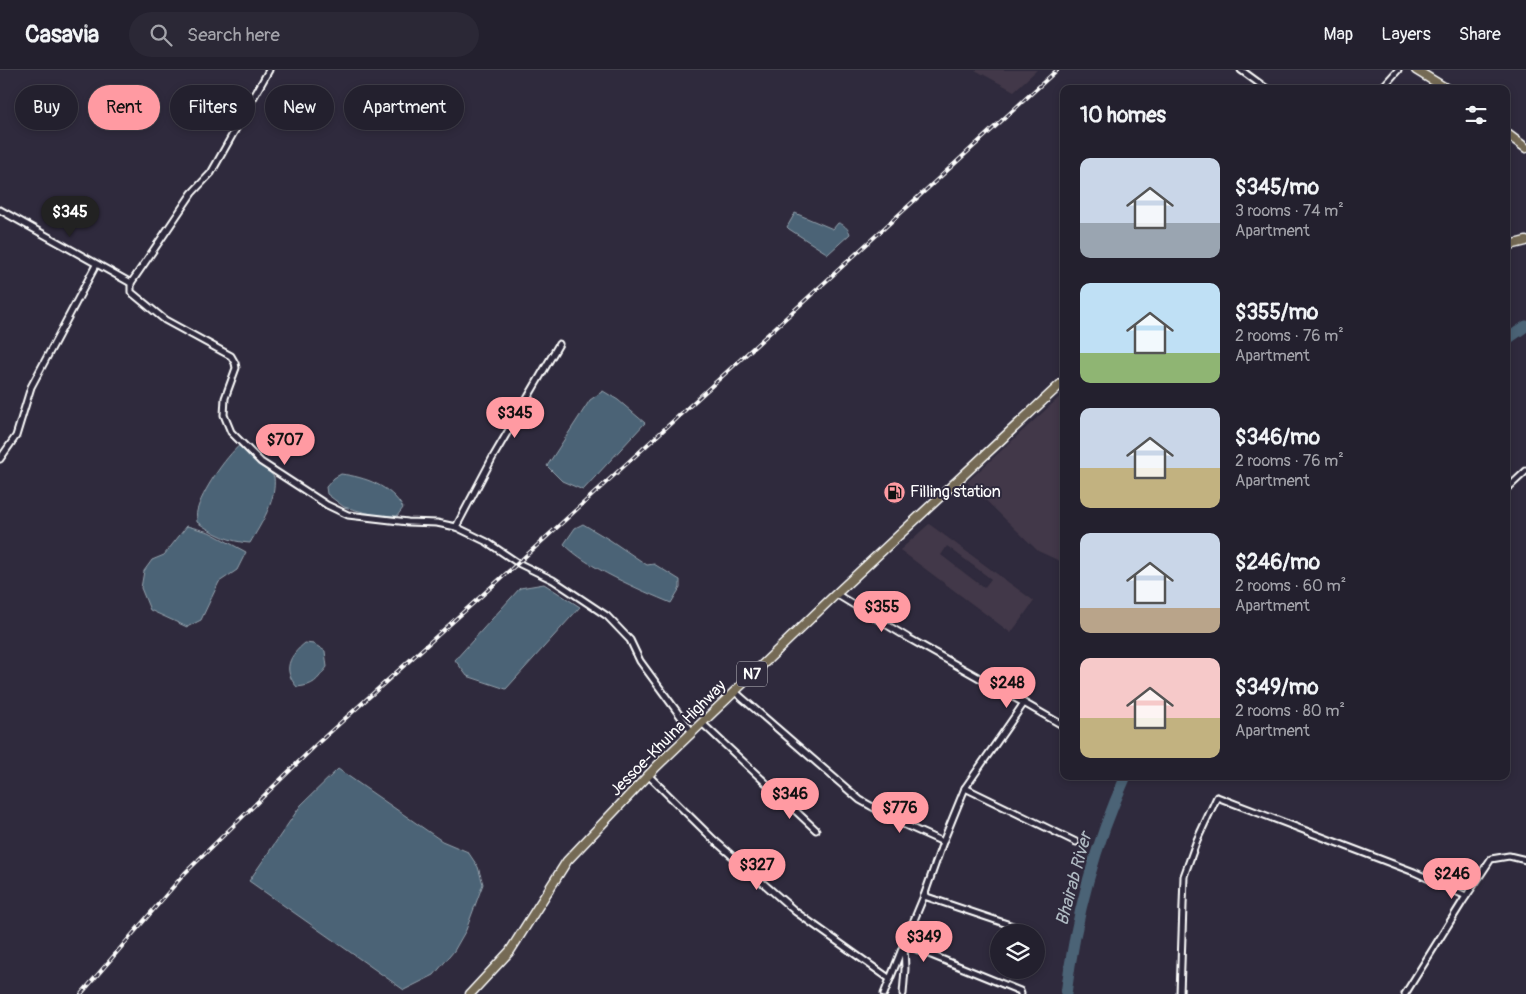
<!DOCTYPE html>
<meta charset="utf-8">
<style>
body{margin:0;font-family:Pangolin,sans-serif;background:#2b2836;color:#f1f3f6;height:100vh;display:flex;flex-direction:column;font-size:19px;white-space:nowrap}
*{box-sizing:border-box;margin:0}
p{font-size:16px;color:#a3a3aa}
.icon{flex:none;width:28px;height:28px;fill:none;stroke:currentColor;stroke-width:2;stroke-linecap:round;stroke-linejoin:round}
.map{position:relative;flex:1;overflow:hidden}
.side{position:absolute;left:1060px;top:15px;width:450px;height:695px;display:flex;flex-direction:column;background:#23202e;border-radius:10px;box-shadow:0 2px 8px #0003,0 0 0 1px #403e4a}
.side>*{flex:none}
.banner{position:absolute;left:15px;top:15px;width:475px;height:45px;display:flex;gap:10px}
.controls{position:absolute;left:990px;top:854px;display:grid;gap:10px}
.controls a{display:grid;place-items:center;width:55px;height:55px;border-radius:50%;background:#23202e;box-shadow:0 2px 8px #0003,0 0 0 1px #403e4a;font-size:25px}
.price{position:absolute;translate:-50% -42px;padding:0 11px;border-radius:18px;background:#ff9aa2;color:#111;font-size:16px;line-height:32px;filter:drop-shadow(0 1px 2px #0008)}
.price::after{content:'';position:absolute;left:50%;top:30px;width:15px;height:11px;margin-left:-8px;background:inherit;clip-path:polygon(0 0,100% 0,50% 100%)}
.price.active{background:#222;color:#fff}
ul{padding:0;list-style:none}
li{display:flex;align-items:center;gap:15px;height:125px;padding:0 20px}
li span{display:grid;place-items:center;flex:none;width:140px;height:100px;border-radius:10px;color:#555}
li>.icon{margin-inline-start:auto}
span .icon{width:60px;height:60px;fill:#fffc;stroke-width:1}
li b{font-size:21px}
h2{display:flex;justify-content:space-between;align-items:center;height:60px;padding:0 20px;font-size:21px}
.tag{padding:0 18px;border-radius:22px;background:#23202e;box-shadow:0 2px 8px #0003,0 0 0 1px #403e4a;font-size:18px;line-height:45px}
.tag.active{background:#ff9aa2;color:#111}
header{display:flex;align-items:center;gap:30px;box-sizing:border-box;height:70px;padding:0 25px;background:#23202e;border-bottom:1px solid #403e4a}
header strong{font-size:24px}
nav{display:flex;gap:28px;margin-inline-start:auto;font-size:18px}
.search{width:350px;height:45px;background:#2b2836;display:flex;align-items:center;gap:12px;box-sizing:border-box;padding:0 18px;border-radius:28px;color:#a3a3aa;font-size:19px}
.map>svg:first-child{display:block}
.built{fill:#423848;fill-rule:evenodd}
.water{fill:#4c6476;stroke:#94a2ad}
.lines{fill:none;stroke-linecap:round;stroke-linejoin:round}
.river{stroke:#4c6476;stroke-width:11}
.minor-casing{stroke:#fff;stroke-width:9}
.primary-casing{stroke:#fff;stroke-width:11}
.trunk-casing{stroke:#fff;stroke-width:11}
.minor{stroke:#2f2a3d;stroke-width:5}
.primary{stroke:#756b55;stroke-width:8}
.trunk{stroke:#756b55;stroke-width:8}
.rail-casing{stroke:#fff;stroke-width:4}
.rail{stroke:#2f2a3d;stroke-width:2;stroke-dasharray:5.5;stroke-linecap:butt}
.labels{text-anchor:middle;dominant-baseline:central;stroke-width:4;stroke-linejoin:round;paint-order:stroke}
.shield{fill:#2f2a3d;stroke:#c1bfc5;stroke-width:1}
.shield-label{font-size:15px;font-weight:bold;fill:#fff}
.poi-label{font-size:16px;fill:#fff;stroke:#2f2a3d;text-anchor:start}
.street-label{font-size:16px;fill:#fff;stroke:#2f2a3d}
.water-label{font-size:18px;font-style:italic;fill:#aeb9c1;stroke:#2f2a3d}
</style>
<header>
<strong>Casavia</strong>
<div class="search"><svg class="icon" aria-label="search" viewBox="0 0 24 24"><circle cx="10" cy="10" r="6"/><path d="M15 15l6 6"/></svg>Search here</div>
<nav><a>Map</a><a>Layers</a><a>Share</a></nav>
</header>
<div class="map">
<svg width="1526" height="924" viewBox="0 0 1526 924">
<rect width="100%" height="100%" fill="#2f2a3d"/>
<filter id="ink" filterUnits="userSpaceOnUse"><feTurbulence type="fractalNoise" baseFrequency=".02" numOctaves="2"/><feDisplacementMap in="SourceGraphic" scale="10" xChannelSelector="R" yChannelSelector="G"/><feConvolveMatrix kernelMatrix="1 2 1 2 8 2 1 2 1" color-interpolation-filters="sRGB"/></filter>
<g filter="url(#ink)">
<g class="built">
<path d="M975,0H1037L1014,21Z"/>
<path d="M1064,323V493L1038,481L967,412Z"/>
<path d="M929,454L1034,531L1011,563L900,480ZM947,476L991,509L984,518L941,485Z"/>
</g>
<g class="water">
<path d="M795,143L833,159L838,153C842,153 849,159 850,164L828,184L789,159L787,157Z"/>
<path d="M603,321L618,330L645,353L583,420L562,411L547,396L590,330Z"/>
<path d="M240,375L274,407C277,430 261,454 250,473C230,472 214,464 197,452C197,449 196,444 197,441C201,423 226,386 240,375Z"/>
<path d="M341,404C365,407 391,416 403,438L397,446L375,445L344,437L327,424L326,417L334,408Z"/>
<path d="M583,454L610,470L647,495L654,494L680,510V518L671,533C640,520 586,497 564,474L575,458Z"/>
<path d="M187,456L209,462L246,482L237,500L219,512L201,550L187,557L150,540L141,518L144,501L152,490L164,485Z"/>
<path d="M544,514L580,537L506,619L467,606L455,590L520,518Z"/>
<path d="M305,573L314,574L325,581L327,597C316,611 315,615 297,617C282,600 289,586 305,573Z"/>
<path d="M338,699L442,771L468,782L478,797L483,814L466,860L454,881L434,905L404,920L249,811L301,735Z"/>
</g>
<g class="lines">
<g class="river">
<path d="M1506,270L1526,256"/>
<path d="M1066,924C1075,850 1095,774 1126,706"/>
</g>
<defs>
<g id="minor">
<path d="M269,0L211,103L192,123L159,172L131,213V222L165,250L231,286L235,293L236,298L225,328L224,345L231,362L261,392L327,435L348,445L408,452L437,453L456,457L487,472L518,493L553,510L607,546L630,570L640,591L692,662"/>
<path d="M1241,0L1267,19"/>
<path d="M1381,19L1398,0"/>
<path d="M0,140L131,213"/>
<path d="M0,389L16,366L31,317L96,195"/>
<path d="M1510,416L1526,401"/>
<path d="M456,457L493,387L559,274"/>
<path d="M836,524L910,569L1024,633L965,718"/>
<path d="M734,621L860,730L905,755L943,772L965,718L1076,772"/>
<path d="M1024,633L1064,656"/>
<path d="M702,653L816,760"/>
<path d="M648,705L714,770L796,842L890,909"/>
<path d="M943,772L924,826L1019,858"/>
<path d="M924,826L904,874L1020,921L1021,924"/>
<path d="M884,924L904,874L905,899L903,924"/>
<path d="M1180,924L1184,806L1197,770L1217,727L1414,802L1466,826"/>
<path d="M1405,924L1463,831L1491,789L1509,786L1526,790"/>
</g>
<g id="primary">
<path d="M1416,0L1447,19"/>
<path d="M1506,63L1526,78"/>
</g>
<g id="trunk">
<path d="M1506,176L1526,171"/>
<path d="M470,924L510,881L567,791L657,696L836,524L1064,311"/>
</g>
</defs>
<use href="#minor" class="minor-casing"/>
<use href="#primary" class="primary-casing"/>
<use href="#trunk" class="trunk-casing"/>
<use href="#minor" class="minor"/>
<use href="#primary" class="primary"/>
<use href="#trunk" class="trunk"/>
<defs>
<path id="rail" d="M81,924L185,803L319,672L518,493L1057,0"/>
</defs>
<use href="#rail" class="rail-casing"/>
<use href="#rail" class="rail"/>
</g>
</g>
<defs>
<symbol id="fuel-disc" viewBox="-11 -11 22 22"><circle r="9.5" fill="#ff9aa2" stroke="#2f2a3d"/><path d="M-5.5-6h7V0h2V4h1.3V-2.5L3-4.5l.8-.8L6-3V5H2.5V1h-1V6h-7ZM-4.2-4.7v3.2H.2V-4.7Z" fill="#111"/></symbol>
</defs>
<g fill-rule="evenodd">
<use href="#fuel-disc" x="882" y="410" width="25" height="25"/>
</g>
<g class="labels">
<rect class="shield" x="737" y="591.5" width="30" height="25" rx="4"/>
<g class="shield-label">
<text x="752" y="604">N7</text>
</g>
<g class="poi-label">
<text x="910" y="422">Filling station</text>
</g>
<g class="street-label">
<text transform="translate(668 668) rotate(-45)">Jessoe-Khulna Highway</text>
</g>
<g class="water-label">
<text transform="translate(1074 809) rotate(-75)">Bhairab River</text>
</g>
</g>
</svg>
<div class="controls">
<a><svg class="icon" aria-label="layers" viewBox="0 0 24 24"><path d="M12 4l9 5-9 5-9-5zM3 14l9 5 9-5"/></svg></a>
</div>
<b class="price active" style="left:70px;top:168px">$345</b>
<b class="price" style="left:515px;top:369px">$345</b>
<b class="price" style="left:285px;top:396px">$707</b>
<b class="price" style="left:882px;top:563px">$355</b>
<b class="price" style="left:1007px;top:639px">$248</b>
<b class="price" style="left:790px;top:750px">$346</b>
<b class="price" style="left:900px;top:764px">$776</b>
<b class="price" style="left:757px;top:821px">$327</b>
<b class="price" style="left:1452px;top:830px">$246</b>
<b class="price" style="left:924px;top:893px">$349</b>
<div class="banner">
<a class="tag">Buy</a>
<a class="tag active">Rent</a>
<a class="tag">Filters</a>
<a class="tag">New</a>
<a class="tag">Apartment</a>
</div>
<section class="side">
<h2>10 homes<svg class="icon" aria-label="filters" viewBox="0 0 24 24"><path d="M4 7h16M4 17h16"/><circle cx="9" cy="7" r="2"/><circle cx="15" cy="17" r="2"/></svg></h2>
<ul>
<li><span style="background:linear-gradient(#c9d6e8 65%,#9aa5b1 0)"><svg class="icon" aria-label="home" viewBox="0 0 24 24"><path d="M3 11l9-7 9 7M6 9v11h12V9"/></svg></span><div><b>$345/mo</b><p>3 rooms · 74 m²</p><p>Apartment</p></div></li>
<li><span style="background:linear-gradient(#bfe0f5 70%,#8fb573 0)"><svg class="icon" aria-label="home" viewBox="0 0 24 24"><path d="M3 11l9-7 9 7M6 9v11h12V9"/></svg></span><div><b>$355/mo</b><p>2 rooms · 76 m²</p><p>Apartment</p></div></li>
<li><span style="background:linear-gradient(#c9d6e8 60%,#c2b280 0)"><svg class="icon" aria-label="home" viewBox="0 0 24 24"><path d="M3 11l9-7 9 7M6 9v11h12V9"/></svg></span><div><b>$346/mo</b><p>2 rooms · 76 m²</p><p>Apartment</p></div></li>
<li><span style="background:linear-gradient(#c9d6e8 75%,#b9a48a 0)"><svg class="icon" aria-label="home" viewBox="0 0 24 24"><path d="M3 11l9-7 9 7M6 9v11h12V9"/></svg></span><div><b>$246/mo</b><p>2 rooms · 60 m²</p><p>Apartment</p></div></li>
<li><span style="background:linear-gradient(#f6c9c9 60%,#c2b280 0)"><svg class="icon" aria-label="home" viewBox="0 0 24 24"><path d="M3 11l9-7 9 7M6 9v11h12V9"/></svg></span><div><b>$349/mo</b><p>2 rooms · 80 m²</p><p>Apartment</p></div></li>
</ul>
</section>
</div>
